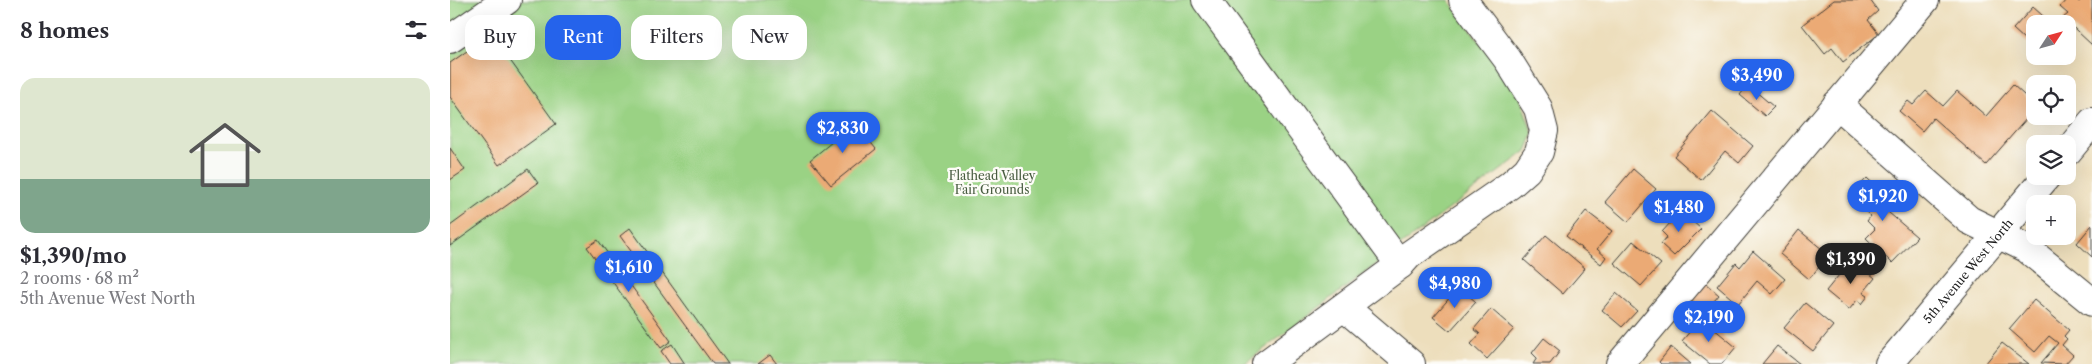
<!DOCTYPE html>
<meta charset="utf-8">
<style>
body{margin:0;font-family:"Libre Caslon Text",serif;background:#f2f2f3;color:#2b2b33;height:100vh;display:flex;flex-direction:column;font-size:19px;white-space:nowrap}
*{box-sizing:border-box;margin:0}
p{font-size:16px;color:#7c7c81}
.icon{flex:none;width:28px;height:28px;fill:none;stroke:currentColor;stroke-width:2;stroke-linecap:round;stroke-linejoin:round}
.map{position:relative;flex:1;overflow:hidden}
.details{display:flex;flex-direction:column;background:#fff;width:450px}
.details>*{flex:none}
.top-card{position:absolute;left:15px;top:15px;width:475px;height:45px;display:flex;gap:10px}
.needle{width:32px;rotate:54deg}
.fabs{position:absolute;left:1576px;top:15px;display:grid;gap:10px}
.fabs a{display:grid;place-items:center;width:50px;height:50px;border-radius:10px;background:#fff;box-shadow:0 5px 20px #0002;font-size:25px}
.price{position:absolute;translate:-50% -42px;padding:0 11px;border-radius:18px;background:#2563eb;color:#fff;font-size:16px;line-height:32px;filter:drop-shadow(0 1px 2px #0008)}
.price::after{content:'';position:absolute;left:50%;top:30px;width:15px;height:11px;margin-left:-8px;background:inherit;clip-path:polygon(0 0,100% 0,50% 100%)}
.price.current{background:#222;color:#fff}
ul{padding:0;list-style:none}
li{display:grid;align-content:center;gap:10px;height:265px;padding:0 20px}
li+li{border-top:1px solid #e1e1e2}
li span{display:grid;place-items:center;height:155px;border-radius:15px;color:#555}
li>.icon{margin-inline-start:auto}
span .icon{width:90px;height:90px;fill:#fffc;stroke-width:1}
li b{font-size:21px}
h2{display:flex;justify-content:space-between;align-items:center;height:60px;padding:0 20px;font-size:21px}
.tag{padding:0 18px;border-radius:15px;background:#fff;box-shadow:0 5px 20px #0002;font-size:18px;line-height:45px}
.tag.current{background:#2563eb;color:#fff}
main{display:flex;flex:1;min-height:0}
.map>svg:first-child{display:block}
.park{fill:#9ad284;stroke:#5b7750}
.building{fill:#ebaa74}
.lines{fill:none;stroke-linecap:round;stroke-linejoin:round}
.minor-casing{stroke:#3b3934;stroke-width:30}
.minor{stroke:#fff;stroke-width:28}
.labels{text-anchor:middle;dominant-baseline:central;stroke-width:4.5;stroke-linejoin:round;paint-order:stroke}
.park-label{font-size:12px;fill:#485c40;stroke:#fdfcf7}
.street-label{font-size:12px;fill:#1c1c1c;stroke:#fdfcf7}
</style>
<main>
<section class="details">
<h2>8 homes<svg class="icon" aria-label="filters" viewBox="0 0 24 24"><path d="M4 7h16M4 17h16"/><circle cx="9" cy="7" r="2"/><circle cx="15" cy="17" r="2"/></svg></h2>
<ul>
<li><span style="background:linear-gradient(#dfe7d0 65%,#7fa58c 0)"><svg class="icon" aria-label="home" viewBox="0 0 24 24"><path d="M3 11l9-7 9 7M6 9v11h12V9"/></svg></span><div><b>$1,390/mo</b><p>2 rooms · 68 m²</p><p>5th Avenue West North</p></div></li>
</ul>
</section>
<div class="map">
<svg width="1642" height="364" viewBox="0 0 1642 364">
<rect width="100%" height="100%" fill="#fdfcf7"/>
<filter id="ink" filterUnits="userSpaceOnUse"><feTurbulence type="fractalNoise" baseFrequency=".02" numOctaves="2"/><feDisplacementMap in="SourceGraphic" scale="10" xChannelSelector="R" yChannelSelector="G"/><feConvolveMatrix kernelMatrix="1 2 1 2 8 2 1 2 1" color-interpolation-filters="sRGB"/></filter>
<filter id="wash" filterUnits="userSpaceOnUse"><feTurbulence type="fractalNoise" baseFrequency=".0096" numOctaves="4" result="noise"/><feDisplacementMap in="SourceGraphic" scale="20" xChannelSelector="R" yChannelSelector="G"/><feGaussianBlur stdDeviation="1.12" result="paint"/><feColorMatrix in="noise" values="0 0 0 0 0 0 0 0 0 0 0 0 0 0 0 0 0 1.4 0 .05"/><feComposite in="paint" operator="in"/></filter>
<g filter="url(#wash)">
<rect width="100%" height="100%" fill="#eddebc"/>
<path class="park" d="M0,0H999L1069,95L1083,134L1076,151L794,364H0Z"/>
<g id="blocks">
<g class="building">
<path d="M1384,0H1420L1428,11L1418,20L1429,34L1393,62L1382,48L1375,54L1352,25Z"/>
<path d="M1616,0H1627L1629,2L1631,0H1642V45L1613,18L1618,14L1610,7Z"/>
<path d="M1583,7L1602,24H1585V49L1563,29Z"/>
<path d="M41,34L106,124L49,165L0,97V63Z"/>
<path d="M1298,85L1324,107L1315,116L1290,95Z"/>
<path d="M1563,85L1585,105V109L1536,165L1483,118L1472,131L1449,111L1458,101L1463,105L1476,91L1493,106L1507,91L1536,116Z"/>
<path d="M1262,111L1303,146L1289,163L1275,151L1251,180L1224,156Z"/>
<path d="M405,123L426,149L381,185L360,160Z"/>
<path d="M0,148L15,170L0,180Z"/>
<path d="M78,169L88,183L0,246V226Z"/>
<path d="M1183,169L1206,189L1178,222L1155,202Z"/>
<path d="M1417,178L1438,198L1431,206L1467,237L1442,263L1416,238L1425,229L1417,221L1421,216L1400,196Z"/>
<path d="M1136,211L1162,231L1147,249L1156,257L1151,264L1116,236Z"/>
<path d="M1231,211L1251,229L1224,256L1211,244L1217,237L1212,232Z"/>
<path d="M1642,225V257L1627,243Z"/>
<path d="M180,228L278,364H263L170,236Z"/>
<path d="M1349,230L1379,255L1359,279L1330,254Z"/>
<path d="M1096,235L1135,268L1113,294L1074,260Z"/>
<path d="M148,240L221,341L211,348L137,247Z"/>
<path d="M1183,241L1211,264L1191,286L1164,263Z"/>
<path d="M1303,251L1335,279L1322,294L1307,281L1288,304L1267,286L1286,263L1290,267Z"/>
<path d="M1402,259L1425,278L1413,293L1418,296L1412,304L1407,300L1399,310L1376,291Z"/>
<path d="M1255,283L1269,295L1255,312L1241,300Z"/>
<path d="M1009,287L1026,302L1000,331L983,317Z"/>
<path d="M1166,293L1187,311L1172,327L1152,310Z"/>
<path d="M1584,300L1619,330L1614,336L1617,339L1612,345L1623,355L1615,364L1591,363L1608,343L1599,336L1585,352L1559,329Z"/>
<path d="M1355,303L1383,326L1363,351L1334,328Z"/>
<path d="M1041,309L1064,329L1037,359L1021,344L1030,334L1024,329Z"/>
<path d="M1251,318L1286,347L1272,364H1260L1232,341Z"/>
<path d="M1094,338L1110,351L1100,364H1083L1087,358L1082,353Z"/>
<path d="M1552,343L1579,364H1535Z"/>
<path d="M222,344L235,364H220L211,351Z"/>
<path d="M1327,346L1350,364H1312Z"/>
<path d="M1221,347L1241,364H1211L1209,362Z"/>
<path d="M320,355L327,364H308Z"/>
</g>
</g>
</g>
<g filter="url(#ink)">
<use href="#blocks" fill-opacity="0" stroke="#3b3934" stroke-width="1"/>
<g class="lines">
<defs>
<g id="minor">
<path d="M756,0L950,265"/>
<path d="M0,39L57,0"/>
<path d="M1387,104L1519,220L1576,248L1642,302"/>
<path d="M1618,151L1642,122"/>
<path d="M894,307L961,364"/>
<path d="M816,364L950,265L959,255L1060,185L1077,170L1089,152L1094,131L1088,108L1058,60L1013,0"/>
<path d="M1170,364L1475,0"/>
<path id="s1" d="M1439,364L1597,176"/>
</g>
</defs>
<use href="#minor" class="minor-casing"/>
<use href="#minor" class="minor"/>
</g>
</g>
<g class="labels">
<g class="park-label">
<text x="542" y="175">Flathead Valley<tspan x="542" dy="14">Fair Grounds</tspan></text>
</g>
<g class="street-label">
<text stroke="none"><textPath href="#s1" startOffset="122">5th Avenue West North</textPath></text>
</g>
</g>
</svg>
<div class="fabs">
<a><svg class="needle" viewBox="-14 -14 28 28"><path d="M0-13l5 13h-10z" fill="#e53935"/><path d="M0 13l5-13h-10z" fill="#7c7c81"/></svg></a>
<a><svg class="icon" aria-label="locate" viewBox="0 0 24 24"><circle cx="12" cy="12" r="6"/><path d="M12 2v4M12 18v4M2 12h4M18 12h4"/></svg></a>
<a><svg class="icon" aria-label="layers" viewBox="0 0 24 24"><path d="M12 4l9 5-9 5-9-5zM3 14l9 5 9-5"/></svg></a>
<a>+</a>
</div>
<b class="price" style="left:1307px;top:101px">$3,490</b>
<b class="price" style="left:393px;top:154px">$2,830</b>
<b class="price" style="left:1433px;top:222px">$1,920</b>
<b class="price" style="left:1229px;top:233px">$1,480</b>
<b class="price current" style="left:1401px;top:285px">$1,390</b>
<b class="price" style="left:179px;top:293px">$1,610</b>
<b class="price" style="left:1005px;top:309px">$4,980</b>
<b class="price" style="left:1259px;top:343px">$2,190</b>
<div class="top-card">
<a class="tag">Buy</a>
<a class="tag current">Rent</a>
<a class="tag">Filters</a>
<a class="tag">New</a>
</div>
</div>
</main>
